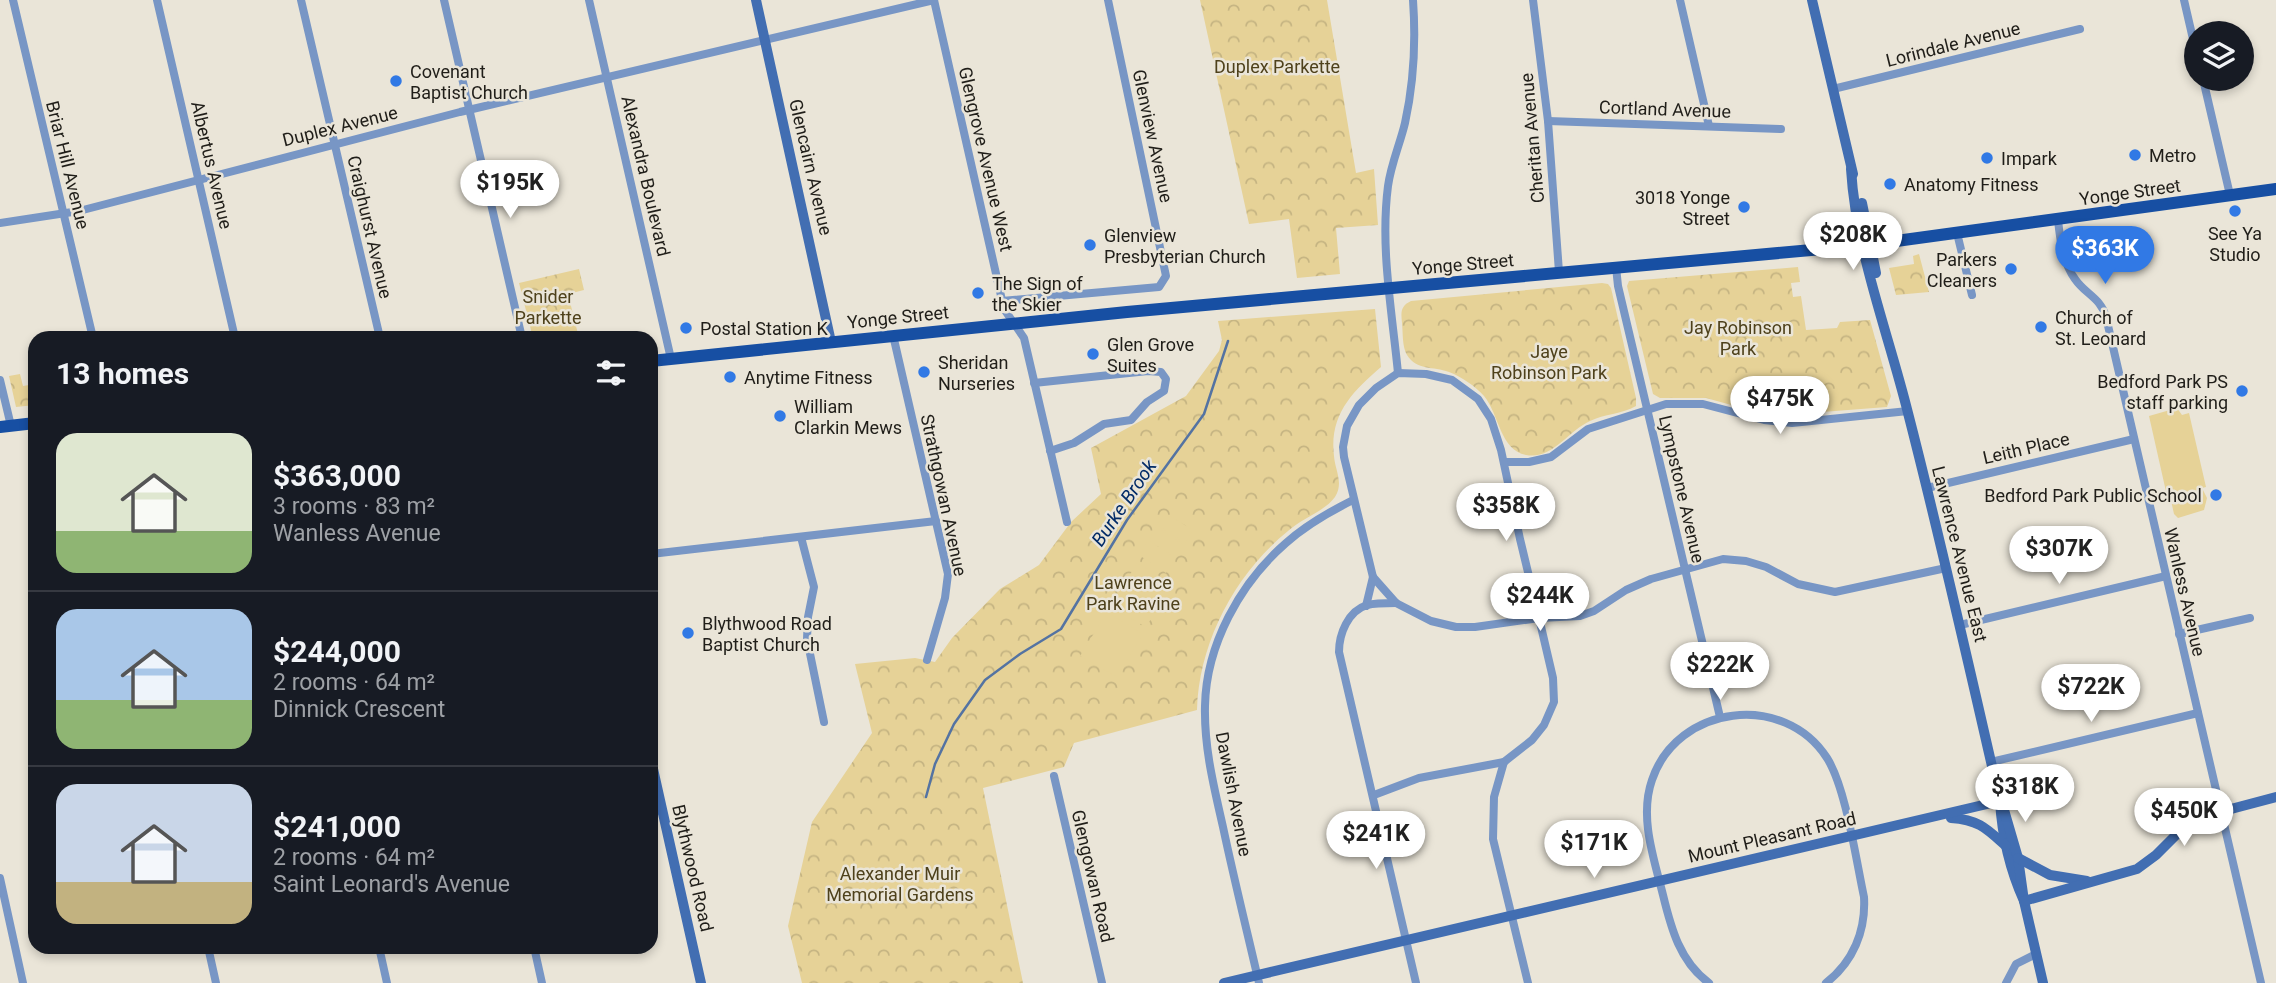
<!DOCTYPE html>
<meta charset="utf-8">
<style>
body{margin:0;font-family:Roboto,sans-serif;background:#20242c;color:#f1f3f6;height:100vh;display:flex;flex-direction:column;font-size:26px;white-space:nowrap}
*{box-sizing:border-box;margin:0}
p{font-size:23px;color:#9ea1a6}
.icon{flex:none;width:38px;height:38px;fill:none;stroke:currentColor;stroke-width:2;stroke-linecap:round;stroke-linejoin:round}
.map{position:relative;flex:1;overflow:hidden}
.panel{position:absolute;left:28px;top:331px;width:630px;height:623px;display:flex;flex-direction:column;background:#171b24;border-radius:21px;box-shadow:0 4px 10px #0003}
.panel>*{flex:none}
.fabs{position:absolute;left:2184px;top:21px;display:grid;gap:14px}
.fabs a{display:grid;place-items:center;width:70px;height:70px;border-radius:50%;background:#171b24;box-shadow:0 4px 10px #0003;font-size:35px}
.price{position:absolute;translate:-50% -60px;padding:0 16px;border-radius:24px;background:#fff;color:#222;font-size:23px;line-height:46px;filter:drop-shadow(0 2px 4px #0008)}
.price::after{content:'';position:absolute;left:50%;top:42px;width:21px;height:16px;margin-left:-10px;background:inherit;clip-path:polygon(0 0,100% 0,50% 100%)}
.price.active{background:#3179e5;color:#fff}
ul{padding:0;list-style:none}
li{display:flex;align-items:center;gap:21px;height:175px;padding:0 28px}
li+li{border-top:2px solid #363941}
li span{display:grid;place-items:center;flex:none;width:196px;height:140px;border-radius:21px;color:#555}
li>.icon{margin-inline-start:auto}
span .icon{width:84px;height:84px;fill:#fffc;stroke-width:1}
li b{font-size:30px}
h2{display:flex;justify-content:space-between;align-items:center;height:84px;padding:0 28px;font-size:30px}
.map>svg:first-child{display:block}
.park{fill:url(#park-crowns)}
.pitch{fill:#e6d297}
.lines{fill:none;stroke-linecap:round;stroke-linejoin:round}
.stream{stroke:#5473a2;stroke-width:2.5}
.street{stroke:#7896c5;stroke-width:8}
.secondary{stroke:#426eb2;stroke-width:10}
.primary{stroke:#174fa3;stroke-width:12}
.poi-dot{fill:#3179e5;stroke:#eae5d8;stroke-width:2.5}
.labels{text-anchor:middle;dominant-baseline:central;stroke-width:5;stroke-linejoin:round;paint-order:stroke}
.street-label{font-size:18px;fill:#201e19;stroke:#eae5d8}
.park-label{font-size:18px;fill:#4e411b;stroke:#eae5d8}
.poi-label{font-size:18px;fill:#201e19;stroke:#eae5d8;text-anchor:start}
.water-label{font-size:19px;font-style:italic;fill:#022b67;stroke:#eae5d8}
</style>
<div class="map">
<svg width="2276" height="983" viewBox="0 0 2276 983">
<defs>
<pattern id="park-crowns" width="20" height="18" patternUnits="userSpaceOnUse" patternTransform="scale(1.75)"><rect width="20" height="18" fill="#e6d297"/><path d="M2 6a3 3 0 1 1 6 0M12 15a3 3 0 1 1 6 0" fill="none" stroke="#c5b482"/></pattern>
</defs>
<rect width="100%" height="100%" fill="#eae5d8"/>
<g class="park">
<path d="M1200,0H1327L1356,173L1374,169L1378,225L1336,228L1340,274L1297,278L1289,219L1249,224Z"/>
<path d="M1919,254L1929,292L1896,295L1889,268L1914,264L1913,256Z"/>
<path d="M1798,267L1800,282L1791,283L1793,297L1801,296L1806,330L1837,328L1840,322L1870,320L1891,396L1887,407L1783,415L1753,411L1706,398H1660L1653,394L1627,286L1629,281Z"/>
<path d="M579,269L584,290L568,294L579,338H533L519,283Z"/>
<path d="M1602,283L1608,284L1611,288L1636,398V406C1622,414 1604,414 1590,421C1568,431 1552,460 1526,455C1500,450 1499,414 1484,396C1475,386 1462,377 1449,372C1433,366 1417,371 1407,355C1402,347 1403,333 1402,323C1401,313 1400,306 1411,301Z"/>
<path d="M1375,309L1381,367C1352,392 1329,415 1334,456C1335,470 1344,483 1335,497C1325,511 1301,519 1288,531C1235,574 1199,642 1197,710L1074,743L1064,767L983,788L1023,983H802L788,926L812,822L872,733L855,664L915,658L935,662L952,638L1000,589L1039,565L1071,522L1101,494L1091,448L1186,396L1219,351L1222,340L1218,321Z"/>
<path d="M20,374L23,386L35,384V405L16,407L9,376Z"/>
</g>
<g class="pitch">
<path d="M2177,408L2182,415L2189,413L2206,487L2202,488L2207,498L2204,510L2178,518L2174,514L2170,496H2167L2149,416Z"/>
<path d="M1165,513L1193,530L1185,543L1157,525Z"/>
<path d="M1156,527L1184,545L1176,558L1148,540Z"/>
<path d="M1147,542L1174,560L1166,573L1139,555Z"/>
<path d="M1137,563L1173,584L1146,627L1110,607Z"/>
<path d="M1107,612L1143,634L1117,677L1080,656Z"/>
</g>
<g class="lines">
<path class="stream" d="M926,797L935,764L954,724L985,680L1020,654L1061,629L1127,520L1204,414L1228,341"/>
<g class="street">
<path d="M13,0L93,338"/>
<path d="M157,0L235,338"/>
<path d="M301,0L380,338"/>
<path d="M444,0L522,338"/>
<path d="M589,0L671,359"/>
<path d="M934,0L1004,309L1024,338L1067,522"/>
<path d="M1533,0L1548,121L1559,272"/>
<path d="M1680,0L1709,126"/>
<path d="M2184,0L2196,52"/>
<path d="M2203,79L2230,195"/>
<path d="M1833,89L2080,29"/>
<path d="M1548,121L1781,129"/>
<path d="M2058,220C2060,239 2063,263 2075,279C2085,294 2101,298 2106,317L2261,983"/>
<path d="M0,223L79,211L460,112L934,0"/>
<path d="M1957,233L1972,295"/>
<path d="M1616,267L1618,286L1720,717"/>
<path d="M1002,301L1159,287L1166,276L1108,0"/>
<path d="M893,335L948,574L945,598L927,660"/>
<path d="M1398,373C1392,311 1380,248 1388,186C1391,164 1400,144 1405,123C1414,82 1416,42 1413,0"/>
<path d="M0,380L11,426"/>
<path d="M1034,383L1148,371L1161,372L1166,379L1164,391L1147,402L1131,420L1104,424L1074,443L1050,451"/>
<path d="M1504,462H1529L1551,457L1588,429L1666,404H1703L1764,420L1792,423L1908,411"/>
<path d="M1927,488L2134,439"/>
<path d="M801,537L814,587L808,617L807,639L824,722"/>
<path d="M651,554L936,521"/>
<path d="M1396,603C1387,603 1375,603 1367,605C1348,611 1339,634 1339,652L1416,983"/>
<path d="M1366,606L1373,577"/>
<path d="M1960,625L2166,576"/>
<path d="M2179,634L2250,618"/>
<path d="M1991,762L2198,713"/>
<path d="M1054,776L1102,983"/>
<path d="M1374,795L1419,778L1504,762"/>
<path d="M0,878L23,983"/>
<path d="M208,947L216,983"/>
<path d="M379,947L387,983"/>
<path d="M534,947L542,983"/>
<path d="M1259,983C1247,931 1234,879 1223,827C1214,787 1204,748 1205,706C1206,645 1240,583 1286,543C1306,525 1329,512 1353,500"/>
<path d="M1528,983L1493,839L1494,797L1504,762L1532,740L1544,725L1554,702L1553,678L1539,618L1520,539L1501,450L1491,419L1478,399L1452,380L1426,374L1398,373L1376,388L1359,405L1347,426L1343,447L1344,457L1373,577L1396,603L1431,621L1456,627H1475L1539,618L1580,616L1594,611L1626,590L1651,579L1723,559L1746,561L1766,567L1798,584L1835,592L1946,568"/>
<path d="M1709,983C1680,962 1671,928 1663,895C1654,859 1639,817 1652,780C1677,705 1784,691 1827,758C1846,788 1856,860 1864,897C1866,931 1853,962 1826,983"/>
<path d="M2006,983L2016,964L2036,954"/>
</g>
<g class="secondary">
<path d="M756,0L831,342"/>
<path d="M1812,0L1853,174"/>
<path d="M1851,169C1856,252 1888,332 1908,413C1941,541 1970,671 2000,801C2002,835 2010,870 2024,901"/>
<path d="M1862,203L1876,273"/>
<path d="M651,760L701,983"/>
<path d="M2004,810L2018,858L2024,901L2043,983"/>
<path d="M1951,818C1979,820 1986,828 2006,846"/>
<path d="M2018,858L2050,875L2087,881"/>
<path d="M2024,901L2137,869L2156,855L2187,824L2197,818L2276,797"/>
<path d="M1224,983L2000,801"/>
</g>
<g class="primary">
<path d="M651,361L1127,312L1867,245L2276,189"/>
<path d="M0,427L35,423"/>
</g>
</g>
<g class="poi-dot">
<circle cx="396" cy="81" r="7"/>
<circle cx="2135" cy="155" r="7"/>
<circle cx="1987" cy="158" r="7"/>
<circle cx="1890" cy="184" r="7"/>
<circle cx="1744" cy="207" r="7"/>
<circle cx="2235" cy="211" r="7"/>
<circle cx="1090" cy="245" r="7"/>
<circle cx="2011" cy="269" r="7"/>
<circle cx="978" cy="293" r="7"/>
<circle cx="2041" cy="327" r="7"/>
<circle cx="686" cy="328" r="7"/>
<circle cx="1093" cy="354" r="7"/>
<circle cx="924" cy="372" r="7"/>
<circle cx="730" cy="377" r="7"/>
<circle cx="2242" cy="391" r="7"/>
<circle cx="780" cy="416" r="7"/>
<circle cx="2216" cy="495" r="7"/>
<circle cx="688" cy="633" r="7"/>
</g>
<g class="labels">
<g class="street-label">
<text transform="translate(1953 44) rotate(-14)">Lorindale Avenue</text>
<text transform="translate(1665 109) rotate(2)">Cortland Avenue</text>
<text transform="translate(340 126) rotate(-14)">Duplex Avenue</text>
<text transform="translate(1153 136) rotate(78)">Glenview Avenue</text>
<text transform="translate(1532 138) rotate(-95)">Cheritan Avenue</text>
<text transform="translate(986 159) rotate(77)">Glengrove Avenue West</text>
<text transform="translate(68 165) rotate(76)">Briar Hill Avenue</text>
<text transform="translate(212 165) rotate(77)">Albertus Avenue</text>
<text transform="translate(811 167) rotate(77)">Glencairn Avenue</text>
<text transform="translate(646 176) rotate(77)">Alexandra Boulevard</text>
<text transform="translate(2130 192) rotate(-8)">Yonge Street</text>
<text transform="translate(370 227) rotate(77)">Craighurst Avenue</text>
<text transform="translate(1463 264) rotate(-5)">Yonge Street</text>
<text transform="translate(898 317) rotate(-6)">Yonge Street</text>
<text transform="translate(2026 448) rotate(-13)">Leith Place</text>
<text transform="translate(1682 489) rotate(77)">Lympstone Avenue</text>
<text transform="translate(944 495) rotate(78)">Strathgowan Avenue</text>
<text transform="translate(1960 554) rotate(76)">Lawrence Avenue East</text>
<text transform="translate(2185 592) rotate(77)">Wanless Avenue</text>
<text transform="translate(1234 794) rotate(79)">Dawlish Avenue</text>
<text transform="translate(1772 837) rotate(-13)">Mount Pleasant Road</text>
<text transform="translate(693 868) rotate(77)">Blythwood Road</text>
<text transform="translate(1093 876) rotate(77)">Glengowan Road</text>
</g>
<g class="park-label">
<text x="1277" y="66">Duplex Parkette</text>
<text x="548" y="296">Snider<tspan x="548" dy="21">Parkette</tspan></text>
<text x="1738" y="327">Jay Robinson<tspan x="1738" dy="21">Park</tspan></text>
<text x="1549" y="351">Jaye<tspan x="1549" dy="21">Robinson Park</tspan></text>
<text x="1133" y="582">Lawrence<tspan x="1133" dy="21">Park Ravine</tspan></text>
<text x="900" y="873">Alexander Muir<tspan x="900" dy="21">Memorial Gardens</tspan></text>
</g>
<g class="poi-label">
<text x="410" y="71">Covenant<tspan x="410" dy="21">Baptist Church</tspan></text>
<text x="2149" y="155">Metro</text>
<text x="2001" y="158">Impark</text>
<text x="1904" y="184">Anatomy Fitness</text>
<text x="1730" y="197" text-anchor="end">3018 Yonge<tspan x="1730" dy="21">Street</tspan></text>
<text x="2235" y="233" text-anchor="middle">See Ya<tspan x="2235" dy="21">Studio</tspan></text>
<text x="1104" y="235">Glenview<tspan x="1104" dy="21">Presbyterian Church</tspan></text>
<text x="1997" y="259" text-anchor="end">Parkers<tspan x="1997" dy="21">Cleaners</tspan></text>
<text x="992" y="283">The Sign of<tspan x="992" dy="21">the Skier</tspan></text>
<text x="2055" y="317">Church of<tspan x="2055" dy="21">St. Leonard</tspan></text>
<text x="700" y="328">Postal Station K</text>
<text x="1107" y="344">Glen Grove<tspan x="1107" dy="21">Suites</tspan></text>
<text x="938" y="362">Sheridan<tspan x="938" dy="21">Nurseries</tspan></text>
<text x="744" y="377">Anytime Fitness</text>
<text x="2228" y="381" text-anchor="end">Bedford Park PS<tspan x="2228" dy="21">staff parking</tspan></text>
<text x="794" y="406">William<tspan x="794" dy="21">Clarkin Mews</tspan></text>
<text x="2202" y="495" text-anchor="end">Bedford Park Public School</text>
<text x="702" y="623">Blythwood Road<tspan x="702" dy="21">Baptist Church</tspan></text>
</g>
<g class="water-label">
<text transform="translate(1124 503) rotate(-56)">Burke Brook</text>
</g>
</g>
</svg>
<div class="fabs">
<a><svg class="icon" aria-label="layers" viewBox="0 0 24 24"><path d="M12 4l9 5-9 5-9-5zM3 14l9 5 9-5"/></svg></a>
</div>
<b class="price" style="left:510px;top:220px">$195K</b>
<b class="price" style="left:1853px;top:272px">$208K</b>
<b class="price active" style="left:2105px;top:286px">$363K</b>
<b class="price" style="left:1780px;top:436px">$475K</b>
<b class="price" style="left:1506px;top:543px">$358K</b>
<b class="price" style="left:2059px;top:586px">$307K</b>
<b class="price" style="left:1540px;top:633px">$244K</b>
<b class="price" style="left:1720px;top:702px">$222K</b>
<b class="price" style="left:2091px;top:724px">$722K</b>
<b class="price" style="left:2025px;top:824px">$318K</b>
<b class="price" style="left:2184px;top:848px">$450K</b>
<b class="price" style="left:1376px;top:871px">$241K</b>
<b class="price" style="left:1594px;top:880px">$171K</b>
<section class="panel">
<h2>13 homes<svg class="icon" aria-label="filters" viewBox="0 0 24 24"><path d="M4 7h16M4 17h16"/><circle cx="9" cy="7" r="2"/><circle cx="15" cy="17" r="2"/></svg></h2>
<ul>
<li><span style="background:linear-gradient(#dfe7d0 70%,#8fb573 0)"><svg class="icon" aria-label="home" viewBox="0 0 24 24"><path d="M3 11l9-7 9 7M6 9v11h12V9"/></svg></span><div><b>$363,000</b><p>3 rooms · 83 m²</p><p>Wanless Avenue</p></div></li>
<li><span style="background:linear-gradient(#a9c7e8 65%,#8fb573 0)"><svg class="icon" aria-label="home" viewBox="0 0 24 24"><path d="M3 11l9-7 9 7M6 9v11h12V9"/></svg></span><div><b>$244,000</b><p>2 rooms · 64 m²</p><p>Dinnick Crescent</p></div></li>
<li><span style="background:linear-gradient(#c9d6e8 70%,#c2b280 0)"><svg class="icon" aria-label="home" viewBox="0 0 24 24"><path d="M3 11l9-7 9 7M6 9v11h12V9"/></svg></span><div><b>$241,000</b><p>2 rooms · 64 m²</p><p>Saint Leonard's Avenue</p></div></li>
</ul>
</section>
</div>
